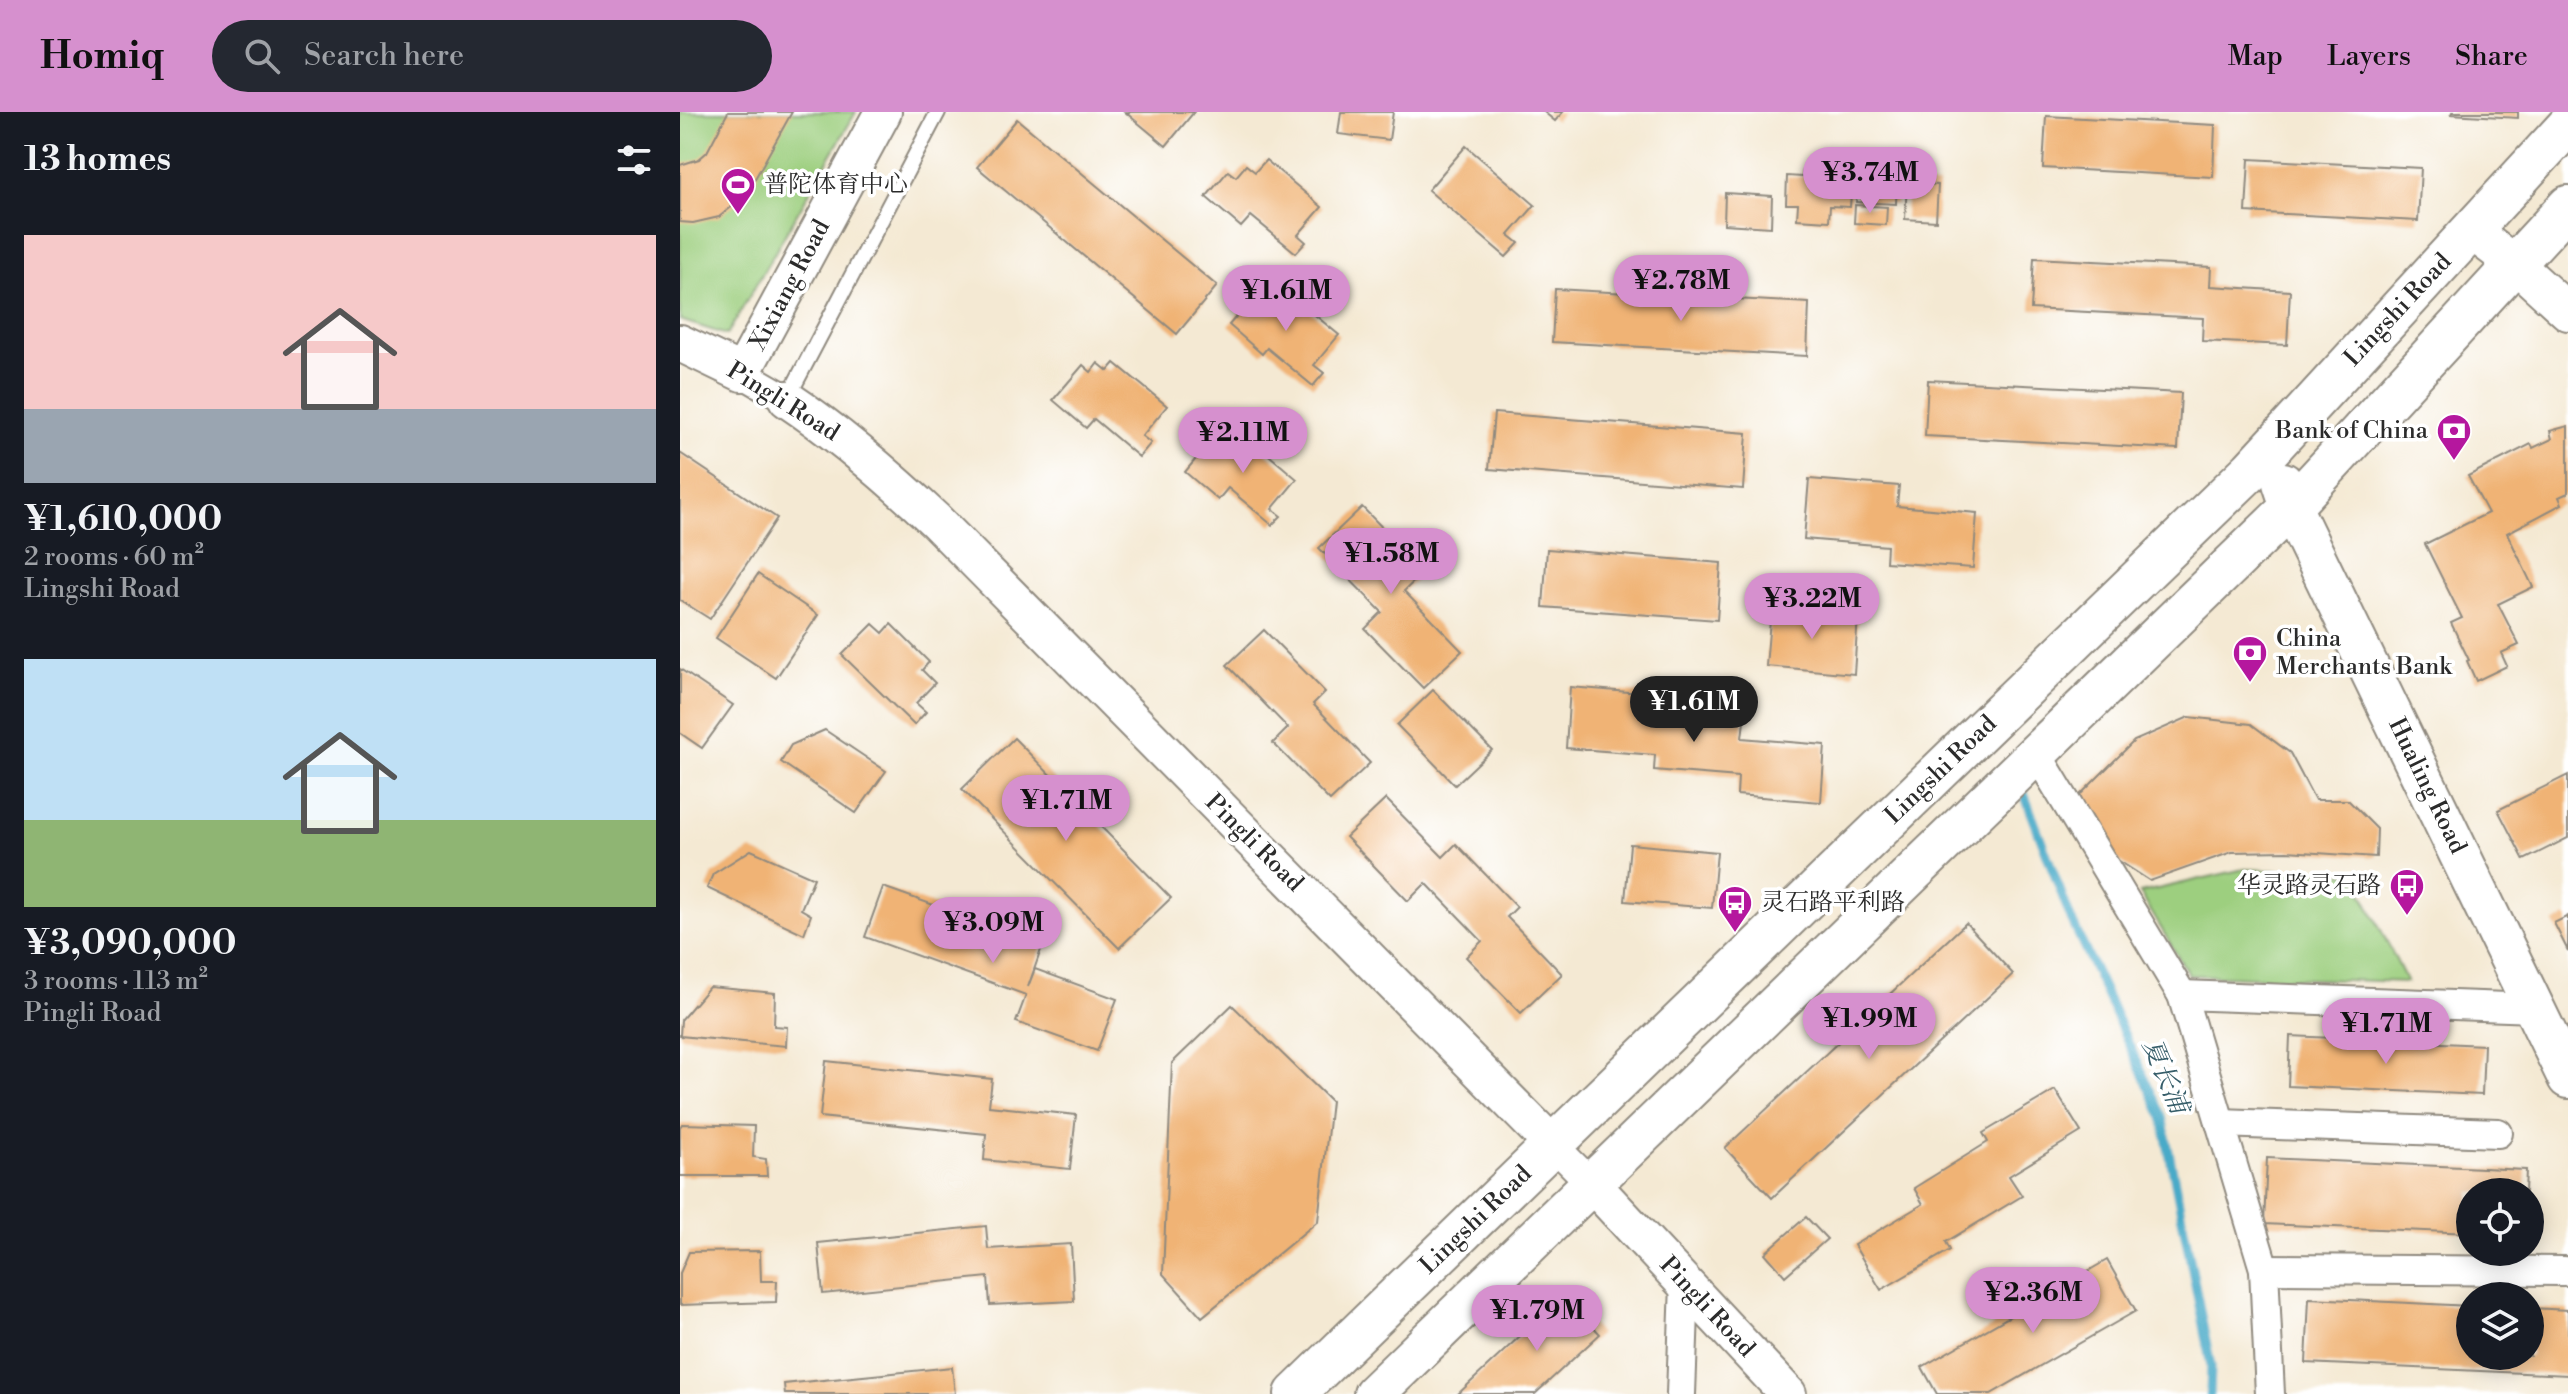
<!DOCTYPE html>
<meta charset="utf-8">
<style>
body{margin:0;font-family:"Libre Bodoni","Noto Serif SC",serif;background:#242831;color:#f1f3f6;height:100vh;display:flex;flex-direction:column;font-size:30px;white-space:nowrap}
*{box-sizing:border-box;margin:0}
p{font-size:26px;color:#9ea1a6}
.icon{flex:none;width:44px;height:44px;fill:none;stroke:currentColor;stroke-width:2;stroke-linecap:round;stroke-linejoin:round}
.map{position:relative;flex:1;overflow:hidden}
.drawer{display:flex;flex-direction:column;background:#171b24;width:680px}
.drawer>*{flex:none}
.fabs{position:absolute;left:1776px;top:1066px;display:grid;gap:16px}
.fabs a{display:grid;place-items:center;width:88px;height:88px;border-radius:50%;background:#171b24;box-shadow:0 4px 20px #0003;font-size:40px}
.price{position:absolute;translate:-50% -68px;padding:0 18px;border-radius:28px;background:#d690ce;color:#111;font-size:26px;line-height:52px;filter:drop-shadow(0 2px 4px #0008)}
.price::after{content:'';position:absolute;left:50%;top:48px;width:24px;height:18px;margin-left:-12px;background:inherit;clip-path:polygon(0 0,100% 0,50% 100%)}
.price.active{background:#222;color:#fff}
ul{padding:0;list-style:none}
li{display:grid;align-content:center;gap:16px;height:424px;padding:0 24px}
li span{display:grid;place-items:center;height:248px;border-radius:0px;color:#555}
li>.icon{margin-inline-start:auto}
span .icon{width:144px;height:144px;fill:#fffc;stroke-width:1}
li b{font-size:34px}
h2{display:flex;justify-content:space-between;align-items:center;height:96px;padding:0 24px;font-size:34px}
header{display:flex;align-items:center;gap:48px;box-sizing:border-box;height:112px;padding:0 40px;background:#d690ce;color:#111}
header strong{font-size:38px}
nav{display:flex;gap:44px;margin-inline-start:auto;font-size:28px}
.search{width:560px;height:72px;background:#242831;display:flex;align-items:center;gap:20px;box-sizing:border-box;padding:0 28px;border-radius:44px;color:#9ea1a6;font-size:30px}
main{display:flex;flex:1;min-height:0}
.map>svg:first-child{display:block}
.green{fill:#9dcf7f;stroke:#647d55;stroke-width:2}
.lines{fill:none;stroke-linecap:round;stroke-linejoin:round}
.stream{stroke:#49aac8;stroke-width:9}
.building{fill:#f0b374}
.service-casing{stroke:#908a7f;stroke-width:18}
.minor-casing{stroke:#908a7f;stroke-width:32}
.tertiary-casing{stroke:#908a7f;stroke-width:40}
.secondary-casing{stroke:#908a7f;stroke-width:44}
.service{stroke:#fff;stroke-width:14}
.minor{stroke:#fff;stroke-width:28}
.tertiary{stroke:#fff;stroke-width:36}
.secondary{stroke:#fff;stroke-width:40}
.labels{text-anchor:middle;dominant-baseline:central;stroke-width:7;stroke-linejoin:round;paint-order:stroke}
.poi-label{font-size:24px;fill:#2b2b2b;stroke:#fff;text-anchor:start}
.street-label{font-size:24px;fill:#2b2b2b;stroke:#fff}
.water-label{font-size:26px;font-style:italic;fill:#375e6a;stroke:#fff}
</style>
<header>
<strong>Homiq</strong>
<div class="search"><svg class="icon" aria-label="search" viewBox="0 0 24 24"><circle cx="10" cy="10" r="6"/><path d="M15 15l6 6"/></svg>Search here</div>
<nav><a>Map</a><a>Layers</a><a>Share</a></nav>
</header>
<main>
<section class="drawer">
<h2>13 homes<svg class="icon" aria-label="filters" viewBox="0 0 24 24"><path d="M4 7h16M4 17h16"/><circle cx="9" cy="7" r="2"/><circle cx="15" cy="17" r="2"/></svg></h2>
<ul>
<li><span style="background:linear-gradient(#f6c9c9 70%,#9aa5b1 0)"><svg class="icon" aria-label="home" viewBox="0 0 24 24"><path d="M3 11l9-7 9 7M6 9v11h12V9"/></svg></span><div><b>¥1,610,000</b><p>2 rooms · 60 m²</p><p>Lingshi Road</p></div></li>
<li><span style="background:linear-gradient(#bfe0f5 65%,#8fb573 0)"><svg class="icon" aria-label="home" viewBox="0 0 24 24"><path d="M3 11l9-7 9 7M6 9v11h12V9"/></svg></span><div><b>¥3,090,000</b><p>3 rooms · 113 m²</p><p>Pingli Road</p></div></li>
</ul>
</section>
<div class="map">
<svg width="1888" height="1282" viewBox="0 0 1888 1282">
<rect width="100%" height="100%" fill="#fff"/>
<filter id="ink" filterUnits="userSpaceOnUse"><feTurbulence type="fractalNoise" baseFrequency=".0125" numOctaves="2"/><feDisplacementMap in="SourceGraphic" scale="16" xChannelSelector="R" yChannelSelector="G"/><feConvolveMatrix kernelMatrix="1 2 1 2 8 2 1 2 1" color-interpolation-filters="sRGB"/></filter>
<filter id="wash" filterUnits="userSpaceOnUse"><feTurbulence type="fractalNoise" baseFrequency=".006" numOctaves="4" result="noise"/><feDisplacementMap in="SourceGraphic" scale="32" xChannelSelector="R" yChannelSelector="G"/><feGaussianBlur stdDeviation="1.8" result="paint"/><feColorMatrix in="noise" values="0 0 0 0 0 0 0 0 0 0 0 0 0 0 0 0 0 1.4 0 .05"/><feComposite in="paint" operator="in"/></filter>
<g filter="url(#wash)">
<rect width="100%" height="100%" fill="#f4e9d3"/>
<g class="green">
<path d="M0,0H176L47,223L0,208Z"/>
<path d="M1564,757L1673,762L1727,870L1509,863L1460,781Z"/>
</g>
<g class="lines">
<path class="stream" d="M1343,679L1391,807L1482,1004L1531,1254L1530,1282"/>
</g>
<g id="blocks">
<g class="building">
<path d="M48,0H112L72,72L55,92L39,105L13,111L0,110V53L19,47L27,40Z"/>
<path d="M445,0H514L486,34Z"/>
<path d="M661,0H713L709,28L658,22Z"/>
<path d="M864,0H883L875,9Z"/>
<path d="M1772,0H1838V6L1771,2Z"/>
<path d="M1366,4L1535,13L1533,65L1363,56Z"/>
<path d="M337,7L537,174L497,222L297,55Z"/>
<path d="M786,34L855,93L829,123L839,131L826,145L748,78Z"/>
<path d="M1569,47L1741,56L1738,109L1566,100Z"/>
<path d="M586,48L642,95L618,123L626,130L616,141L571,104L561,115L526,85L548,59L556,65L566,53L575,60Z"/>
<path d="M1123,58L1153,60L1152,67L1172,68L1170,95L1150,94L1149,109L1117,107L1118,92H1106L1107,64L1122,65Z"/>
<path d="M1178,64L1217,66L1216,92L1176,90Z"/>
<path d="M1227,71L1258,73L1256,109L1225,107Z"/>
<path d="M1045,81L1092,84L1091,115L1044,112Z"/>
<path d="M1175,93L1207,95L1206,113L1174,111Z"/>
<path d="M1354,146L1531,155L1530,174L1610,179L1607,233L1522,229L1523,206L1351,197Z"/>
<path d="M875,177L1129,191L1127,244L872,230Z"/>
<path d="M607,180L659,223L634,253L644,261L633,274L587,236L582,242L549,213L572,186L580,192L589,181L599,189Z"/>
<path d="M418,251L428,259L435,251L487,294L462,324L471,331L459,345L414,307L406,316L373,288L403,253L411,260Z"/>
<path d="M1248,268L1501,281L1498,337L1245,324Z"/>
<path d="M814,301L1067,321L1063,377L809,357Z"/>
<path d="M1888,314V381L1879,385L1882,392L1827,421L1853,475L1818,492L1839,533L1821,541L1827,554L1796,569L1787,549L1789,548L1771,511L1782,506L1745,432L1808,401L1788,364L1851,332L1853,336L1872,327L1870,319Z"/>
<path d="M564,322L617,367L592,397L601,404L592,413L548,376L538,388L505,360L531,329L537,334L545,323L556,332Z"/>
<path d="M0,341L97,406L30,507L0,488Z"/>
<path d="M1129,367L1219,374L1217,394L1297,401L1293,456L1206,450L1207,434L1124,427Z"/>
<path d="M682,395L745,459L724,479L782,539L743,576L685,517L702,500L639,436Z"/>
<path d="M867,437L1041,451L1037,508L863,495Z"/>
<path d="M78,462L138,503L96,566L36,526Z"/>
<path d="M1091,497L1178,504L1174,562L1086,554Z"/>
<path d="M193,512L203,521L211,512L249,550L242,558L255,571L236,591L246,600L234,613L162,543Z"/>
<path d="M584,518L645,580L633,592L690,651L650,689L593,631L608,616L547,553Z"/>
<path d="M0,557L53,593L22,636L0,621Z"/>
<path d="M890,575L983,583L982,603L1064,609L1062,626L1145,633L1141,690L1057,683L1058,665L974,658L975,643L886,636Z"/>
<path d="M753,578L812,638L775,673L717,613Z"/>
<path d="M1509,605L1571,612L1610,641L1635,688H1668L1697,717L1696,745L1607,739L1552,740L1470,769L1430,743L1400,683L1454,629Z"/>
<path d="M145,618L206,659L176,701L101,650L111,633Z"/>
<path d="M334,626L491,786L439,836L282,677Z"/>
<path d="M1888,663V726L1844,748L1818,698Z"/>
<path d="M706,687L763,745L776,732L837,795L827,805L882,862L841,901L786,845L802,829L746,771L728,789L666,725Z"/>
<path d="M950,732L1037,740L1032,796L945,789Z"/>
<path d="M71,738L134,766L121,797L131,803L124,822L27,776L33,762Z"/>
<path d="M203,775L363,832L348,875L355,857L437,887L417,939L336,910L346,883L185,825Z"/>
<path d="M1888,804V839L1874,811Z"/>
<path d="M1286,811L1333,862L1092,1086L1045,1036Z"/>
<path d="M29,875L95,881L94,914L107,915L106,934L0,924L1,908Z"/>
<path d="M552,893L651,989L638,1109L522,1205L483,1162L492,951Z"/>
<path d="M1610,924L1804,933L1802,983L1608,974Z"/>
<path d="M146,949L312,967L309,994L396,1003L390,1057L304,1048L306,1022L140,1005Z"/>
<path d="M1375,978L1401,1020L1329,1064L1342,1084L1266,1130L1270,1138L1201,1178L1174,1133L1243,1092L1234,1076L1308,1030L1303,1021Z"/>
<path d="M2,1012L74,1014L73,1045L86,1047L87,1064H0V1015Z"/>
<path d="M1587,1046L1846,1058L1845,1080H1790V1121L1584,1112Z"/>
<path d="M1126,1105L1147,1127L1105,1164L1085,1141Z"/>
<path d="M306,1114L308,1137L391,1132L394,1189L310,1193L308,1165L143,1182L138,1131Z"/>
<path d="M80,1139L81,1169H97L96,1190L0,1193V1161L9,1140Z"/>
<path d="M1427,1148L1456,1199L1311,1282H1257L1242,1255Z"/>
<path d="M884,1183L920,1222L855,1282H778Z"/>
<path d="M1629,1186L1790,1194V1244H1850V1196L1888,1198V1263L1626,1251Z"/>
<path d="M272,1255L275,1282H105L104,1272Z"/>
</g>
</g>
</g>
<g filter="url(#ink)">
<use href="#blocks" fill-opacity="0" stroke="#908a7f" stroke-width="2"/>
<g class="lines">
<defs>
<path id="service" d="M107,287L258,0"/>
<g id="minor">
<path d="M62,261L107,287"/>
<path d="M1357,642L1502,883L1584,1157L1590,1282"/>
<path d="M1502,883L1855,896"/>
<path d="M1540,1011L1818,1021"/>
<path d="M873,1033L912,1072"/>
<path d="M1584,1157L1884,1159"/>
<path d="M1001,1282L1005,1172"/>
</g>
<g id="tertiary">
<path d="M1791,119L1835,152L1888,200"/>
<path d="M0,231L62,261L203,0"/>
<path d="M107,287C161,323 208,364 255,408L873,1033"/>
<path d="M912,1072L1108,1282"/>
</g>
<g id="secondary">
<path d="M1603,371L1611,395L1888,966"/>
<path d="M615,1282L1571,358L1888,13"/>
<path d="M694,1282L1611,395L1888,94"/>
</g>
</defs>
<use href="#service" class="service-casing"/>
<use href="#minor" class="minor-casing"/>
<use href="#tertiary" class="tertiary-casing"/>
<use href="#secondary" class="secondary-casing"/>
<use href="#service" class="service"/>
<use href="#minor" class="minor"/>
<use href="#tertiary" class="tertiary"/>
<use href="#secondary" class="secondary"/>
</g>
</g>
<defs>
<symbol id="stadium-pin" viewBox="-11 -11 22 30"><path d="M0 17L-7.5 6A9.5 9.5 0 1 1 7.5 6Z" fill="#b5179e" stroke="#fff"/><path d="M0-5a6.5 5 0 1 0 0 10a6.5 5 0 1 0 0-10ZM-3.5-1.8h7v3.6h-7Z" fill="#fff"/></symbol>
<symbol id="bank-pin" viewBox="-11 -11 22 30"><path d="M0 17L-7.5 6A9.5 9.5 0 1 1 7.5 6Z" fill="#b5179e" stroke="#fff"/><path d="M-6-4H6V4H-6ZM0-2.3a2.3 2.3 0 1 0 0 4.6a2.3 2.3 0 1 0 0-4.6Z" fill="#fff"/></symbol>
<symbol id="bus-pin" viewBox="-11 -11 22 30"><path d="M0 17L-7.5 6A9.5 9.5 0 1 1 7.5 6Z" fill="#b5179e" stroke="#fff"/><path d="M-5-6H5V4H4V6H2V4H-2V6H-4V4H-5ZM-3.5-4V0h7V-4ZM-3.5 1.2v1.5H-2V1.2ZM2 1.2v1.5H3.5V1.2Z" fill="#fff"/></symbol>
</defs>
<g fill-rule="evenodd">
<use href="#stadium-pin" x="38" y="53" width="40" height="54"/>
<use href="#bank-pin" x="1754" y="299" width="40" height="54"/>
<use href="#bank-pin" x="1550" y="521" width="40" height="54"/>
<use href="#bus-pin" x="1707" y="754" width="40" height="54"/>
<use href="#bus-pin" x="1035" y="771" width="40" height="54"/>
</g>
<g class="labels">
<g class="poi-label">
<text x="84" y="73">普陀体育中心</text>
<text x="1748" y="319" text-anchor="end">Bank of China</text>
<text x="1596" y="527">China<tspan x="1596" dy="28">Merchants Bank</tspan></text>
<text x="1701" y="774" text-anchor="end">华灵路灵石路</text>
<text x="1081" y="791">灵石路平利路</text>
</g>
<g class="street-label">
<text transform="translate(110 173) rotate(-62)">Xixiang Road</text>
<text transform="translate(1718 198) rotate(-47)">Lingshi Road</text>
<text transform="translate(103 290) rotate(32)">Pingli Road</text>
<text transform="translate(1261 658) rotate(-44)">Lingshi Road</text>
<text transform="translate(1747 674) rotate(64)">Hualing Road</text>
<text transform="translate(574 731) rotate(45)">Pingli Road</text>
<text transform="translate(796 1108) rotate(-44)">Lingshi Road</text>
<text transform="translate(1027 1195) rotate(47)">Pingli Road</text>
</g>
<g class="water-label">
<text transform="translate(1485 964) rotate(67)">夏长浦</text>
</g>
</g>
</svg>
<div class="fabs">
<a><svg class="icon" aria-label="locate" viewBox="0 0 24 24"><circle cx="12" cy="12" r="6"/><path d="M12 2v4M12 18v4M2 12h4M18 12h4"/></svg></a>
<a><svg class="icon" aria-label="layers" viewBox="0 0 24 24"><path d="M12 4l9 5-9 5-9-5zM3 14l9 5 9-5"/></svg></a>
</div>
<b class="price" style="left:1190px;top:103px">¥3.74M</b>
<b class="price" style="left:1001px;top:211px">¥2.78M</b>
<b class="price" style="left:606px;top:221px">¥1.61M</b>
<b class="price" style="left:563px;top:363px">¥2.11M</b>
<b class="price" style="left:711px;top:484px">¥1.58M</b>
<b class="price" style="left:1132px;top:529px">¥3.22M</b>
<b class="price active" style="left:1014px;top:632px">¥1.61M</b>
<b class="price" style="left:386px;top:731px">¥1.71M</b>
<b class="price" style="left:313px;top:853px">¥3.09M</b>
<b class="price" style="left:1189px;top:949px">¥1.99M</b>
<b class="price" style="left:1706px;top:954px">¥1.71M</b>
<b class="price" style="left:1353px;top:1223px">¥2.36M</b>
<b class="price" style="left:857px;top:1241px">¥1.79M</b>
</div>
</main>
